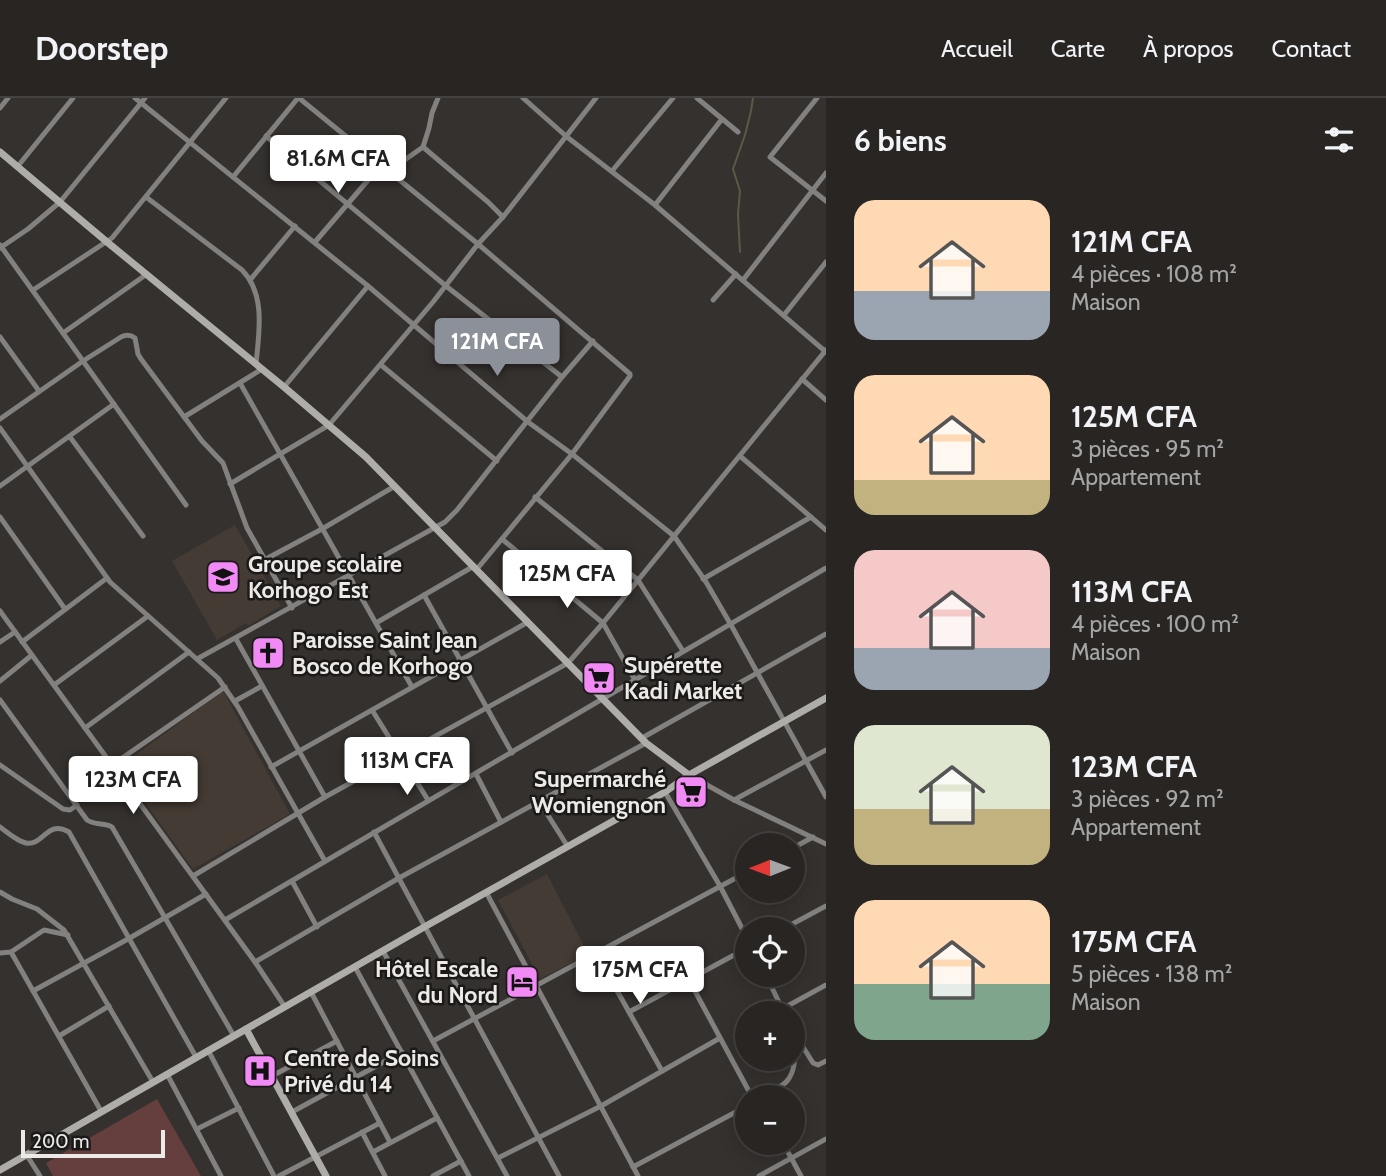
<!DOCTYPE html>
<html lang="fr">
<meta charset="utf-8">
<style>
body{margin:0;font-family:Cabin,sans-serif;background:#343130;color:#f1f3f6;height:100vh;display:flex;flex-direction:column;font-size:26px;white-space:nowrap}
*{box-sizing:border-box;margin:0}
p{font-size:23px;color:#a5a5a6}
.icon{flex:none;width:38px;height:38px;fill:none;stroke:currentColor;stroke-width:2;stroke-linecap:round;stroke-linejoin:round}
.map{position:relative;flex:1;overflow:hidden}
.details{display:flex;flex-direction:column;background:#282523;width:560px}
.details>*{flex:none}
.needle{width:46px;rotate:269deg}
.buttons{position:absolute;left:735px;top:735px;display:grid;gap:14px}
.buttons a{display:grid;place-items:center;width:70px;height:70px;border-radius:50%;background:#282523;box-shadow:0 4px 18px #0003,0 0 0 2px #444241;font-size:35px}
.scale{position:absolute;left:21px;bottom:18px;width:144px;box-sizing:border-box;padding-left:7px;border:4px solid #ece9e7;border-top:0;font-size:19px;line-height:24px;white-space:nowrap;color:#ece9e7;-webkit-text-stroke:5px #1b1a18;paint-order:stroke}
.price{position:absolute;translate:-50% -60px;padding:0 16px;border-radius:7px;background:#fff;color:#222;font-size:23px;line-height:46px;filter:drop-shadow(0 2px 4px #0008)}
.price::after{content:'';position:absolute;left:50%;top:42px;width:21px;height:16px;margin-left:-10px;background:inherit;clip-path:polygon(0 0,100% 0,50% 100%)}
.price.selected{background:#8c9099;color:#fff}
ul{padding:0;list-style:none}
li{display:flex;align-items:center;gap:21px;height:175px;padding:0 28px}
li span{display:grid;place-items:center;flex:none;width:196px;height:140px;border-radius:21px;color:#555}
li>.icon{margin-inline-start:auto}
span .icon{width:84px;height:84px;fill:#fffc;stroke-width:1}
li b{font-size:30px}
h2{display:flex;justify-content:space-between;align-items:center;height:84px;padding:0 28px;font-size:30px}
header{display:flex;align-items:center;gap:42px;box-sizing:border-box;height:98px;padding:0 35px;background:#282523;border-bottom:2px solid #444241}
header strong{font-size:33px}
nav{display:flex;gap:38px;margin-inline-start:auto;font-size:24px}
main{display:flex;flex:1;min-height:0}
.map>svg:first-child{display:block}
.built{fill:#443b34}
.green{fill:#643f3d}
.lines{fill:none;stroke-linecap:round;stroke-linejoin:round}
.stream{stroke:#5e5845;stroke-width:2}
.street{stroke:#82817f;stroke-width:5}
.secondary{stroke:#afadaa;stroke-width:7}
.labels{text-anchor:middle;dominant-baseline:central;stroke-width:5;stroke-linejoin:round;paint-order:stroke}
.poi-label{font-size:23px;font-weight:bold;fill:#ece9e7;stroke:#1b1a18;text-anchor:start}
</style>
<header>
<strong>Doorstep</strong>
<nav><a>Accueil</a><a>Carte</a><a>À propos</a><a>Contact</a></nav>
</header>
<main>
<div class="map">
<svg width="826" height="1078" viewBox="0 0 826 1078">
<rect width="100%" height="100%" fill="#35312f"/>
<g class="built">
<path d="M235,427L281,508L248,528L246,525L217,542L172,463Z"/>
<path d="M223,593L290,716L193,771L119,669Z"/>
<path d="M547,776L588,856L540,881L498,802Z"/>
</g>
<path class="green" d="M157,1001L201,1078H53L46,1065Z"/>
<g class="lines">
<path class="stream" d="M740,154L738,116L740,93L733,71L745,37L751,13L753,0"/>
<g class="street">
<path d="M135,0L368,188L528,324L572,356L674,438L706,484L731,527L826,699"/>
<path d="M299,0L478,146L630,276V278L572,356L477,471"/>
<path d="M523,0L567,39L655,107L826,254"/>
<path d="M697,0L738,34"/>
<path d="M817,0L770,59L826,103"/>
<path d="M0,10L8,0"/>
<path d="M266,38L446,188L562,279"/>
<path d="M423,49L488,104L503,119"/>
<path d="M18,68L73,0"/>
<path d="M389,73L423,49L429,30L432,15L438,0"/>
<path d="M612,73L673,0"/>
<path d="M233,79L298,0"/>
<path d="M146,99L242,172C266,196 259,235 256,266"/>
<path d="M655,107L722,21"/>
<path d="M315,144L381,67"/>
<path d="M0,147L186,407"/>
<path d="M0,150L28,131L60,104L145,0"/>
<path d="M250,182L295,128"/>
<path d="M743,182L826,75"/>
<path d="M33,192L112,140L226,0"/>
<path d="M713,202L736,176"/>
<path d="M784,217L826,164"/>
<path d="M63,235L147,176"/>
<path d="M0,239L39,293"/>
<path d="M381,267L497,363"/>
<path d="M802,281L826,302"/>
<path d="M240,285L412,589"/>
<path d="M284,289L368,188"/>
<path d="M184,319L262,271"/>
<path d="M0,321L83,263L121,239C127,236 131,237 135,240L138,256L141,261L202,343L223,365L247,430L292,510"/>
<path d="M0,330L110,484L218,580L238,609L325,763"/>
<path d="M70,339L143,438"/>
<path d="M740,358L826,432"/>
<path d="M230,386L329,327L433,204L478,146L503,119L596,0"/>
<path d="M0,388L114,306"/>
<path d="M535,399L638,482L683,553"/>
<path d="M0,419L65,511"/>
<path d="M502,441L603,525L635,582"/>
<path d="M264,462L322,431L395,388"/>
<path d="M703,481L811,419"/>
<path d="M424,497L512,655"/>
<path d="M0,513L255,864L285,909"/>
<path d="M376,525L474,468"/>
<path d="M236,541L325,699"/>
<path d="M0,544L15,534"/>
<path d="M22,544L107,480"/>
<path d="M197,561L445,424L457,412L562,279L593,243"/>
<path d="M0,583L32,557"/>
<path d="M54,587L148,518"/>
<path d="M0,602L87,722C96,728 105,724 112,729L234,938"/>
<path d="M235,603L262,588"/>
<path d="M372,612L428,702"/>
<path d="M85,630L189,554"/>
<path d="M642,640L826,536"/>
<path d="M0,667L63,711L70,712L77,707"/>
<path d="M112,667L225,589"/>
<path d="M271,669L528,524"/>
<path d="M476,676L501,724"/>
<path d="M689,677L734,702L826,746"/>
<path d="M665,694L720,788L747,840"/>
<path d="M734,702L826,652"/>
<path d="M539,703L568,749"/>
<path d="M0,729C7,734 17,743 26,745C44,748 47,721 69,734L196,959"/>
<path d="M374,734L559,1078"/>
<path d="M793,750L813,739"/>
<path d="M193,778L325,699L568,565L603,525L826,252"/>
<path d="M292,783L317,829"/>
<path d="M0,794L12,801L37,811L64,832L153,984"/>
<path d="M486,794L638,1078"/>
<path d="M225,822L826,470"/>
<path d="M783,831L826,808"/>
<path d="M383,853L507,1078"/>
<path d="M11,854L101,1013"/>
<path d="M0,855L11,854L44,832L68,837"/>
<path d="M596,855L662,973"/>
<path d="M255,864L399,780L646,645"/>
<path d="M355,869L469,1078"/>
<path d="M766,877L784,915"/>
<path d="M689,882L752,999"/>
<path d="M33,893L128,841L206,796"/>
<path d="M311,894L390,1044"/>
<path d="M782,911L826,887"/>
<path d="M629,914L747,850"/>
<path d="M793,933L813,965L818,967L826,963"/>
<path d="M59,938L109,908"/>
<path d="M433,943L747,774"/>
<path d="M208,952L274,1078"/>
<path d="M167,976L221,1078"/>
<path d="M272,978L337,943"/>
<path d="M762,999C770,994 781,990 787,983C797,972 795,951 795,937"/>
<path d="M292,1014L402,954"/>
<path d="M197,1031L239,1010"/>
<path d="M362,1034L385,1078"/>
<path d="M783,1045L801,1078"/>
<path d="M373,1054L437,1020"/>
<path d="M26,1056L40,1078"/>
<path d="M498,1060L601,1008L720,940"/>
<path d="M633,1069L747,1008"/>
<path d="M279,1078L380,1025"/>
<path d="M433,1078L461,1063"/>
<path d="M759,1078L826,1041"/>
</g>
<g class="secondary">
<path d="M0,54L107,144L284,289L366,359L646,645L689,677"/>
<path d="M246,931L326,1078"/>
<path d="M0,1072L426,828L665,694L689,677L826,600"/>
</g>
</g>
<defs>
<symbol id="school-square" viewBox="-11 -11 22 22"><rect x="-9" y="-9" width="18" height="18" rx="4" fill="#f18af4" stroke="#1b1a18"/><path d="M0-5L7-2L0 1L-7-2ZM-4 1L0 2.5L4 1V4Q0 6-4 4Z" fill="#111"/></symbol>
<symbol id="church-square" viewBox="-11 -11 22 22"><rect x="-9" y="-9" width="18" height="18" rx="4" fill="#f18af4" stroke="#1b1a18"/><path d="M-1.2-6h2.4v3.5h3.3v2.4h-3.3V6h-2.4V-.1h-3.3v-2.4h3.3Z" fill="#111"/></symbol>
<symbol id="supermarket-square" viewBox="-11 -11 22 22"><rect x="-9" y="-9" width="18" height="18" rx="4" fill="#f18af4" stroke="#1b1a18"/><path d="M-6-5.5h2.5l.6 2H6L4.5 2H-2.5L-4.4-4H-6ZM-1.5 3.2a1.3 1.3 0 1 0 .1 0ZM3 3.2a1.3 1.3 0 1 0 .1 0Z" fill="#111"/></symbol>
<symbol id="hotel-square" viewBox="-11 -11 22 22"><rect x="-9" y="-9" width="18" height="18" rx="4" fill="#f18af4" stroke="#1b1a18"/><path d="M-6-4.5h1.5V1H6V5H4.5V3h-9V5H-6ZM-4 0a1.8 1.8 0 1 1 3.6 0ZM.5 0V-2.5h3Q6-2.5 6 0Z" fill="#111"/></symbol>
<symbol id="hospital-square" viewBox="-11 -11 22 22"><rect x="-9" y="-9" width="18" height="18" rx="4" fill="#f18af4" stroke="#1b1a18"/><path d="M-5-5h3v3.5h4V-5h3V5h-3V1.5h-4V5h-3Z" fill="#111"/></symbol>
</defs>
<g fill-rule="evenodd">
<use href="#school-square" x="204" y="460" width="38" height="38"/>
<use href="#church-square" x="249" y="536" width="38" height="38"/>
<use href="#supermarket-square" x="580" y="561" width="38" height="38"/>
<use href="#supermarket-square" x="672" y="675" width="38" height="38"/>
<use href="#hotel-square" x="503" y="865" width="38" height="38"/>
<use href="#hospital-square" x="241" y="954" width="38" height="38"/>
</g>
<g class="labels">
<g class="poi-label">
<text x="248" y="466">Groupe scolaire<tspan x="248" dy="26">Korhogo Est</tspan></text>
<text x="292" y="542">Paroisse Saint Jean<tspan x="292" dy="26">Bosco de Korhogo</tspan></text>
<text x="624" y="567">Supérette<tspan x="624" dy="26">Kadi Market</tspan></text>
<text x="666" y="681" text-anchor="end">Supermarché<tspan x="666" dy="26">Womiengnon</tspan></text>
<text x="498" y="871" text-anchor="end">Hôtel Escale<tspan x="498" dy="26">du Nord</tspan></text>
<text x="284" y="960">Centre de Soins<tspan x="284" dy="26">Privé du 14</tspan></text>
</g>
</g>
</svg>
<div class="buttons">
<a><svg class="needle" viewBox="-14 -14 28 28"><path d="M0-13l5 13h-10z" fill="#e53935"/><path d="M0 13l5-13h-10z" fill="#a5a5a6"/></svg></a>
<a><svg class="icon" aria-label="locate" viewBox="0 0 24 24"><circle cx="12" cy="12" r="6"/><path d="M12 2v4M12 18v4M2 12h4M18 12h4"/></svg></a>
<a>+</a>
<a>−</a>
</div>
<div class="scale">200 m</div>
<b class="price" style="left:338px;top:97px">81.6M CFA</b>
<b class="price selected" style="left:497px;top:280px">121M CFA</b>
<b class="price" style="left:567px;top:512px">125M CFA</b>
<b class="price" style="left:407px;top:699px">113M CFA</b>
<b class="price" style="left:133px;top:718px">123M CFA</b>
<b class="price" style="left:640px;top:908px">175M CFA</b>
</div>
<section class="details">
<h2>6 biens<svg class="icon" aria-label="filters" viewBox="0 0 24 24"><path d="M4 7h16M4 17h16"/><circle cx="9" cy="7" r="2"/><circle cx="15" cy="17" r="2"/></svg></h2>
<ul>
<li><span style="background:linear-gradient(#ffd9b3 65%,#9aa5b1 0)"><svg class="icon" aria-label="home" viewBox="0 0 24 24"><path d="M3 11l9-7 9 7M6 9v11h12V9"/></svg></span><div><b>121M CFA</b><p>4 pièces · 108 m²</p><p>Maison</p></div></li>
<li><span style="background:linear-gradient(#ffd9b3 75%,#c2b280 0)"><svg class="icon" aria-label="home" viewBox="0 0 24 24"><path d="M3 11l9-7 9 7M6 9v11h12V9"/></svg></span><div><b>125M CFA</b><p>3 pièces · 95 m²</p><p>Appartement</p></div></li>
<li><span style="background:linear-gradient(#f6c9c9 70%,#9aa5b1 0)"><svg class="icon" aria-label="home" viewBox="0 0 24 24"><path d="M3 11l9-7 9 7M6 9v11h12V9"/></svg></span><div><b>113M CFA</b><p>4 pièces · 100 m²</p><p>Maison</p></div></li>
<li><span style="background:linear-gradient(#dfe7d0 60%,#c2b280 0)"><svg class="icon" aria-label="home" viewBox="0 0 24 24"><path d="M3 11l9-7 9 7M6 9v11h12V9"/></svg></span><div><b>123M CFA</b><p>3 pièces · 92 m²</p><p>Appartement</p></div></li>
<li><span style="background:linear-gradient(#ffd9b3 60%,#7fa58c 0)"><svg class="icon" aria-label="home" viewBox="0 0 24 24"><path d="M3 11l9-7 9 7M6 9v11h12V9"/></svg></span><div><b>175M CFA</b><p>5 pièces · 138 m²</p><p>Maison</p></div></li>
</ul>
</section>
</main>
